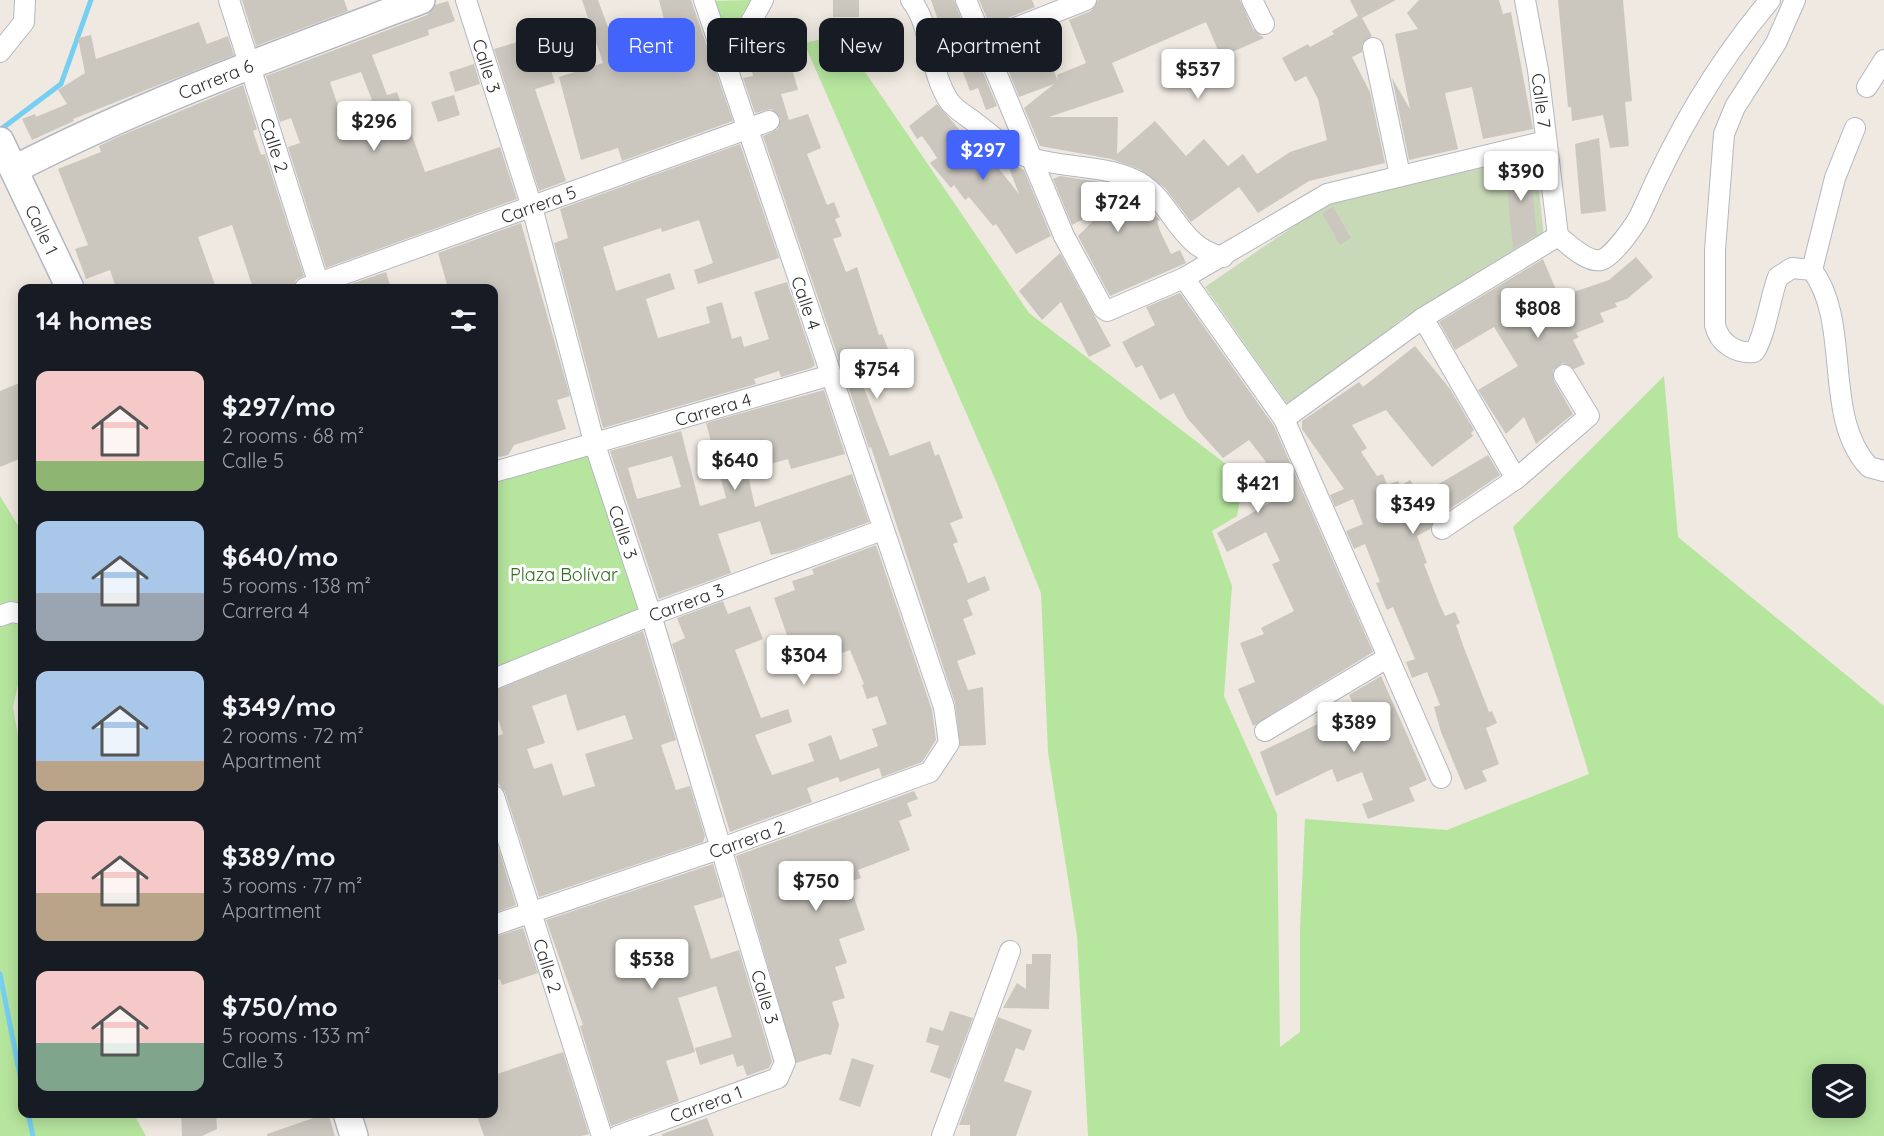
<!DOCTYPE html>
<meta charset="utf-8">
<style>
body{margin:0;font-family:Quicksand,sans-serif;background:#242831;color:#f1f3f6;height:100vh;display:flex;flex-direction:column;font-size:22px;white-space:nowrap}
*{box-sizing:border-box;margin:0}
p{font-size:20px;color:#9ea1a6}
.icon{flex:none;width:33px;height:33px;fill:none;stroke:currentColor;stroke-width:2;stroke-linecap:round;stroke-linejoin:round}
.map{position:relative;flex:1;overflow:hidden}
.drawer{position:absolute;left:18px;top:284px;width:480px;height:834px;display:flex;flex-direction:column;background:#171b24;border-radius:12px;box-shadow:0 3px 15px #0003}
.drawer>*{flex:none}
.guide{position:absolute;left:516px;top:18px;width:570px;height:54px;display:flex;gap:12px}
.buttons{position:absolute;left:1812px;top:1064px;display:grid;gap:12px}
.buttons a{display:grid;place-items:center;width:54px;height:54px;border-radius:12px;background:#171b24;box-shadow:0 3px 15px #0003;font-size:30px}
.price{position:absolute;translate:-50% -51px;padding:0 14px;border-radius:6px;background:#fff;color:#222;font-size:20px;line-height:39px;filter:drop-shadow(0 2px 3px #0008)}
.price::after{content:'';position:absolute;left:50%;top:36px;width:18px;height:14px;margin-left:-9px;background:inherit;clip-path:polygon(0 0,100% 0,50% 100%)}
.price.current{background:#4264fb;color:#fff}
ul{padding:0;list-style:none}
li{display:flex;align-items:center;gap:18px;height:150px;padding:0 18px}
li span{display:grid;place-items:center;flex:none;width:168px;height:120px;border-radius:12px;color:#555}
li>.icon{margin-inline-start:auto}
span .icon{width:72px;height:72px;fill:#fffc;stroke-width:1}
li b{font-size:26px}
h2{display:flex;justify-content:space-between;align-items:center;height:72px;padding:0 18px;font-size:26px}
.tag{padding:0 21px;border-radius:12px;background:#171b24;box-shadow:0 3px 15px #0003;font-size:21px;line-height:54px}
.tag.current{background:#4264fb;color:#fff}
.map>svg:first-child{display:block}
.green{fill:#b6e59e;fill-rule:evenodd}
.cemetery{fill:#c8d9b8}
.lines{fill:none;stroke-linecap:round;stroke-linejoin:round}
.stream{stroke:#75cff0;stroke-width:5}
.building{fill:#cbc7bf;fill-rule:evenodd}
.street-casing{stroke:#b4b7c1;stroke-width:22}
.secondary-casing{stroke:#b4b7c1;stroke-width:30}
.street{stroke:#fff;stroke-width:20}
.secondary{stroke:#fff;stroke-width:27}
.labels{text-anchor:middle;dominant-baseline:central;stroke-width:6;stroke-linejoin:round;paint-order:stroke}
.street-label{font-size:18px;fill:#2e2e2e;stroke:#fff}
.park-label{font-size:18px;fill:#2c6e1b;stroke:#fff}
</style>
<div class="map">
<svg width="1884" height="1136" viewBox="0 0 1884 1136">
<rect width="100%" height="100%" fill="#efe9e1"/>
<g class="green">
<path d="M752,0L743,12L728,48L713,1Z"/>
<path d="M840,35L1029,313L1244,478L1237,516L1212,531L1232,586L1224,696L1277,814L1280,1047L1300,1032V929L1305,819L1447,830L1589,774L1513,527L1664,376L1678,537L1884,706V1136H1088L1077,936L1048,752L1041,593L996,481L804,43ZM1822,1074H1856V1107H1822Z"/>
<path d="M594,442L651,615L494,679V472Z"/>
<path d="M0,496L22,532V667L13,707L22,759V1113H133L146,1136H0Z"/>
</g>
<path class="cemetery" d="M1535,153L1544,237L1403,318L1290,408L1205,287L1332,200Z"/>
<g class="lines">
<g class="stream">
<path d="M0,130L61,84L91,0"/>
<path d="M0,974L22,1086"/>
<path d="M28,1113L33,1136"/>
</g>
</g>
<g class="building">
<path d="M242,0H344L348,11L256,46Z"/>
<path d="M582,0H598L613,41L622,39L633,72L674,59L659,0H691L733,121L622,161L618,148L581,160L559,77L603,63Z"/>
<rect x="833" y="0" width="26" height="17"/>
<path d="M931,0H954L967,34L946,43Z"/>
<path d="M979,0H1032L1035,7L990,25Z"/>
<path d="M1098,0H1240L1253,29L1264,38L1221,57L1206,22L1112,63L1124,92L1049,117H1118L1117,154L1155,121L1186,156L1204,139L1228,166L1243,154L1257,174L1290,152L1327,140L1318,99L1306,76L1295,82L1282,58L1308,44L1310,47L1334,34L1332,31L1358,16L1350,0H1396L1362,18L1372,36L1362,44V52L1352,57L1370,92L1385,163L1309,181L1258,213L1239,187L1191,222L1165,188L1139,169L1111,159L1040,146L1024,108L1054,84L1019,97L999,47L1044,29L1052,47L1045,50L1058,81L1057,75L1086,63L1069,20L1091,11Z"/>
<path d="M1419,0H1499L1503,14L1511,12L1533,129L1483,139L1472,87L1445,93L1458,149L1409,160L1392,78L1410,109L1395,34L1418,29L1407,13Z"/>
<path d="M1558,0H1623L1632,101L1625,102L1629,146L1610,148L1603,115L1572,121L1571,107H1568Z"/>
<path d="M448,1L455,21L428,30L429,35L372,55L387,95L397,92L425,172L500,147L517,199L326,268L288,147L300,143L291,118L280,122L266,76L427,15L435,5ZM361,72L372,100L340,112L330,82Z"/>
<path d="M199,22L207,44L228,36L234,55L73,119L74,121L32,140L22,119L35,114L36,117L67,104L58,90L85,73L78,38L91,35L96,59Z"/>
<path d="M540,35L555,83L535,89L566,181L539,191L494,49Z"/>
<path d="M976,56L997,106L986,110L978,88L970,91L961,67L958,68L957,64Z"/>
<path d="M767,58L770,71L791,65L798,90L781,94L789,120L808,114L821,148L807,154L827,205L834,202L840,217L835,219L842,236L833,239L846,272L857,267L879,335L882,334L890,354L881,358L884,366L859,375L890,456L930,441L935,456L939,454L963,518L950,523L958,542L953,544L968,583L985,576L990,590L967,600L973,615L963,619L976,654L957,661L968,690L983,687L986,745L960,746L955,703L871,447L869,448L763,136L778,129L780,118L771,109L755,113L743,78L753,76L750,62Z"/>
<path d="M474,64L480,84L455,92L449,72Z"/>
<path d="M243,85L257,129L253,131L261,155L265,154L304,276L296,280L293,288H253L232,225L198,237L216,288H116L110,270L86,279L75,249L88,245L58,169L101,152L99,146L120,136Z"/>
<path d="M454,95L460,115L438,122L431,102Z"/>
<path d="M937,104L965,136L969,133L973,136L1019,194L1006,160L1024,170L1051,236L1016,254L996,224L993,226L969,197L965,200L954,185L951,188L930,163L937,158L930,147L922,136L917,139L909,126Z"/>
<path d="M1599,138L1606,211L1581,214L1575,144Z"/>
<path d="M740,144L779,258L698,284L694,270L713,263L699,220L662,232L661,228L603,247L616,291L670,273L675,289L646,299L658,338L710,323L706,307L722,302L732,339L741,336L744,347L769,339L754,292L787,282L815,365L811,368L781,377L779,371L754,379L756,384L603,428L554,243L568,238L560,209Z"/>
<path d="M1529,158L1537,235L1513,249L1507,187H1510L1506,163Z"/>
<path d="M1060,176L1106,183L1139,196L1160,220L1157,221L1160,231L1171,254L1180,250L1186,263L1110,296L1078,236L1108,206L1072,225L1053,179Z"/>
<path d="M1333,207L1351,238L1340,245L1322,213Z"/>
<path d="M521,223L570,396L557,400L566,429L514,445L508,455L499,457L494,454V288H448L438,253Z"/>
<path d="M1060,253L1111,346L1089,357L1061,302L1042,320L1019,291Z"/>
<path d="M1636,257L1653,277L1627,299L1615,303L1617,307L1600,313L1604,322L1576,333L1579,337L1573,340L1585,364L1574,369L1563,363L1553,370L1554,381L1573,414L1536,444L1524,417L1506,434L1478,390L1518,366L1494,327L1455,350L1439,322L1543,259L1559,297L1609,280Z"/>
<path d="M386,272L391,288H340Z"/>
<path d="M1180,293L1274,426L1373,652L1253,726L1238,689L1255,682L1240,643L1264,634L1261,628L1294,611L1272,564L1280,561L1266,532L1227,552L1217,533L1278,498L1258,468L1266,462L1249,440L1223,458L1187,418L1174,393L1160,400L1142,365L1136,368L1122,342L1155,325L1146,307Z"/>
<path d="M1415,346L1450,389L1474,430L1471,433L1473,436L1432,467L1386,410L1352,425L1367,448L1361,452L1377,476L1383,474L1387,485L1398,481L1400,486L1410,480L1420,495L1488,455L1500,475L1435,519L1430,529L1417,536L1427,563L1424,564L1439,603L1445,616L1455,612L1460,623L1456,625L1464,648L1489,712L1492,711L1497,723L1486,728L1499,764L1482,771L1487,781L1465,790L1441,732L1434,707L1440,705L1427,672L1412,678L1406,662L1415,659L1393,607L1387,610L1376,583L1380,582L1365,544L1354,549L1346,531L1363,524L1353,499L1335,507L1330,495L1344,489L1302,429V421L1359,382L1363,387Z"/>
<path d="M22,382V458L0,467V391Z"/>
<path d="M824,390L845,454L791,469L788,459L747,471L755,507L852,474L869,522L794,550L771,555L760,521L718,534L731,573L659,599L610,451L681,431L700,506L726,498L706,423ZM672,456L681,487L637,499L628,468Z"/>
<path d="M876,545L932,710L936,740L922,762L882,777L879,768L840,782L838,777L807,788L812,802L730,832L672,644L685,638L677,618L723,601L728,614L750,606L763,639L735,650L761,718L788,709L792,722L755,735L772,775L814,761L808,744L831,735L840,760L878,746L872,729L887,724L877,696L867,699L862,685L864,684L850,650L813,664L815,671L801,675L774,598L795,590L792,581L814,574L812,569Z"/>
<path d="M643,631L676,740L661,745L676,790L690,786L705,836L703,842L539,897L505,792L495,779L497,778L494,766V737L503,734L494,707V691ZM566,694L577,731L625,715L633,739L585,754L595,786L563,796L552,763L534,769L527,749L545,743L532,706Z"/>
<path d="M1381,676L1427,780L1409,788L1415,801L1368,819L1362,804L1373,800L1362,772L1337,782L1332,769L1276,796L1260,752L1320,723L1327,738L1355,727L1347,709L1354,706L1349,695Z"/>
<path d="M914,791L918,799L907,803L912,816L899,821L910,850L858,870L861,878L849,882L865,930L839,939L847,963L835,967L845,998L832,1002L839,1025L831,1055L825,1054L796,1063L736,856Z"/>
<path d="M494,834L516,905L494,913Z"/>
<path d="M713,864L723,897L694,906L711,959L739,950L772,1061L769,1068L747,1076L743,1065L737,1067L733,1054L700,1065L695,1048L732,1037L716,986L678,998L695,1052L666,1061L679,1101L611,1126L580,1026L583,1025L546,920Z"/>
<path d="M523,928L538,973L502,985L500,979L494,981V937Z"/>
<path d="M1032,954H1051L1049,1009L1003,1008L1017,983L1026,989V964H1032Z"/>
<path d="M950,1011L973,1018L950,1079L930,1072L939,1046L926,1042L930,1027L943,1031Z"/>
<path d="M998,1017L1032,1030L1024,1051L1016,1048L1004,1081L1032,1091L1016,1136H970V1125H959Z"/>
<path d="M563,1052L589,1134L581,1136H484L476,1113H494V1075Z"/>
<path d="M852,1058L874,1065L860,1107L839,1100Z"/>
<path d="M181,1113H216L217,1129L202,1136H182Z"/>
<path d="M328,1113L335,1136H267V1134Z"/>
<path d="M707,1118L714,1136H662V1134Z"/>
</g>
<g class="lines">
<defs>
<g id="street">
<path id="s1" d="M229,0L320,288"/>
<path id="s2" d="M466,0L532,207L594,442L651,615L785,1062L778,1078L618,1136"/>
<path d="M911,0C932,26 929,71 949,101C955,110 969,117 977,124C994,137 1010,152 1031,158C1064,168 1102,165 1133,179C1172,196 1176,247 1223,257"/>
<path d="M966,0L1064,236L1103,308L1107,311L1184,278L1327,194L1546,141"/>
<path d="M1252,0L1264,24"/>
<path id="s3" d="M1525,0L1538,70L1558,236"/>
<path d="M1795,0L1776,43L1735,107L1724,134L1715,250V325C1719,343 1736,354 1754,352C1765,338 1770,297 1778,277L1792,268L1812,270C1852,323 1822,417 1869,467L1884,471"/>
<path d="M1373,48L1400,175"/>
<path d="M0,52L24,22L25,0"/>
<path d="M932,61L1086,0"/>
<path d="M726,67L763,0"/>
<path d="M1867,87L1884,60"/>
<path d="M1558,236C1568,244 1587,263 1601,260C1613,257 1637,223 1642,211C1677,132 1714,67 1770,0"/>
<path d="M1812,270L1835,178L1855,128"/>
<path d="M1184,278L1284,419L1441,778"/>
<path id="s4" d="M305,288L769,121"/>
<path d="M1423,318L1516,479"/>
<path d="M1284,419L1423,318L1558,236"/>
<path id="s5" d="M494,472L831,375"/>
<path d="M1442,529L1516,479L1589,416L1564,375"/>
<path d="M0,616L11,612L22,614"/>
<path id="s6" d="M494,679L651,615L882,530"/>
<path d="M1265,731L1387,658"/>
<path id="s7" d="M494,796L602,1136"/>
<path id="s8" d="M494,925L722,848L930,772L949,743L944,707L704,0"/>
<path d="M942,1136L1010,951"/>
</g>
<g id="secondary">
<path id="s9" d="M0,141L70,288"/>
<path id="s10" d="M15,169C145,102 284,52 421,0"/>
<path d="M347,1113L354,1136"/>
</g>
</defs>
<use href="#street" class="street-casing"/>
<use href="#secondary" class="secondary-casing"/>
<use href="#street" class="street"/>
<use href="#secondary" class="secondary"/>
</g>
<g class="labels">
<g class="street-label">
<text stroke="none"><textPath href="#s2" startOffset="69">Calle 3</textPath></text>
<text stroke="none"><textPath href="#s10" startOffset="220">Carrera 6</textPath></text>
<text stroke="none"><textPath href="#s3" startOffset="102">Calle 7</textPath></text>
<text stroke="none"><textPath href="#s1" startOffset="152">Calle 2</textPath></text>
<text stroke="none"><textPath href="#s4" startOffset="248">Carrera 5</textPath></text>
<text stroke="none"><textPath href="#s9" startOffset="98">Calle 1</textPath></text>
<text transform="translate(806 303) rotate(71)">Calle 4</text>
<text stroke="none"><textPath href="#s5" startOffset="228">Carrera 4</textPath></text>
<text stroke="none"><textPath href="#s2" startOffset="555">Calle 3</textPath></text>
<text stroke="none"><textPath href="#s6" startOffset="207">Carrera 3</textPath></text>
<text stroke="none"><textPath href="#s8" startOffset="267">Carrera 2</textPath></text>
<text stroke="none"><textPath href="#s7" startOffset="178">Calle 2</textPath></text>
<text stroke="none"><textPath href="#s2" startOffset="1041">Calle 3</textPath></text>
<text transform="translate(706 1104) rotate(-20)">Carrera 1</text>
</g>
<g class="park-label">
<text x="564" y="574">Plaza Bolívar</text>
</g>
</g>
</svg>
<div class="buttons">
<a><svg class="icon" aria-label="layers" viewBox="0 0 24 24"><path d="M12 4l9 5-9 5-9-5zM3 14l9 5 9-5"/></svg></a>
</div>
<b class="price" style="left:1198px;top:100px">$537</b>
<b class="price" style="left:374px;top:152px">$296</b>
<b class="price current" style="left:983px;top:181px">$297</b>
<b class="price" style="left:1521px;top:202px">$390</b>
<b class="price" style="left:1118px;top:233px">$724</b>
<b class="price" style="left:1538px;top:339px">$808</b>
<b class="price" style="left:877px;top:400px">$754</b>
<b class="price" style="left:735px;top:491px">$640</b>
<b class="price" style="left:1258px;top:514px">$421</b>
<b class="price" style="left:1413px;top:535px">$349</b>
<b class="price" style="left:804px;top:686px">$304</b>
<b class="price" style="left:1354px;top:753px">$389</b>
<b class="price" style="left:816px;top:912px">$750</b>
<b class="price" style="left:652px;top:990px">$538</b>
<div class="guide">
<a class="tag">Buy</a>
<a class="tag current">Rent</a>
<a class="tag">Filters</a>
<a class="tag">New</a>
<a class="tag">Apartment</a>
</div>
<section class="drawer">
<h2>14 homes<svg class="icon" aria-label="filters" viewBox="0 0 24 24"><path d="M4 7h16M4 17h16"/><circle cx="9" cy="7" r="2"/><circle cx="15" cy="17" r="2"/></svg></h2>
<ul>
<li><span style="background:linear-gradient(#f6c9c9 75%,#8fb573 0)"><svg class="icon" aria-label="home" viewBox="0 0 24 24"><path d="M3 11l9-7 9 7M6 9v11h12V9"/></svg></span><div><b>$297/mo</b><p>2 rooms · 68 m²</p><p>Calle 5</p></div></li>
<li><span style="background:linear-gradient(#a9c7e8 60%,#9aa5b1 0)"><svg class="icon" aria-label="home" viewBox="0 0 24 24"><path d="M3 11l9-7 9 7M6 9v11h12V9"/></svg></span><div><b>$640/mo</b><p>5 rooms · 138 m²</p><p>Carrera 4</p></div></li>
<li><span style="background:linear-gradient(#a9c7e8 75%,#b9a48a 0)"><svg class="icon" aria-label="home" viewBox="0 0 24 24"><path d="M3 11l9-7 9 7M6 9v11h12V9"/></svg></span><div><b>$349/mo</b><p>2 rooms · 72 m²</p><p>Apartment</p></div></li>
<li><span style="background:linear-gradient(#f6c9c9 60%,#b9a48a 0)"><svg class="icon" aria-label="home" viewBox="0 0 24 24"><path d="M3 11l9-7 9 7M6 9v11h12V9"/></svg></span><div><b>$389/mo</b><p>3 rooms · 77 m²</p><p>Apartment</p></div></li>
<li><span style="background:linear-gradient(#f6c9c9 60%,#7fa58c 0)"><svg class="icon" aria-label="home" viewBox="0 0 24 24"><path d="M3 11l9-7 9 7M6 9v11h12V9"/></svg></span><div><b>$750/mo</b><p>5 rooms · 133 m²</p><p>Calle 3</p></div></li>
</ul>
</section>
</div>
